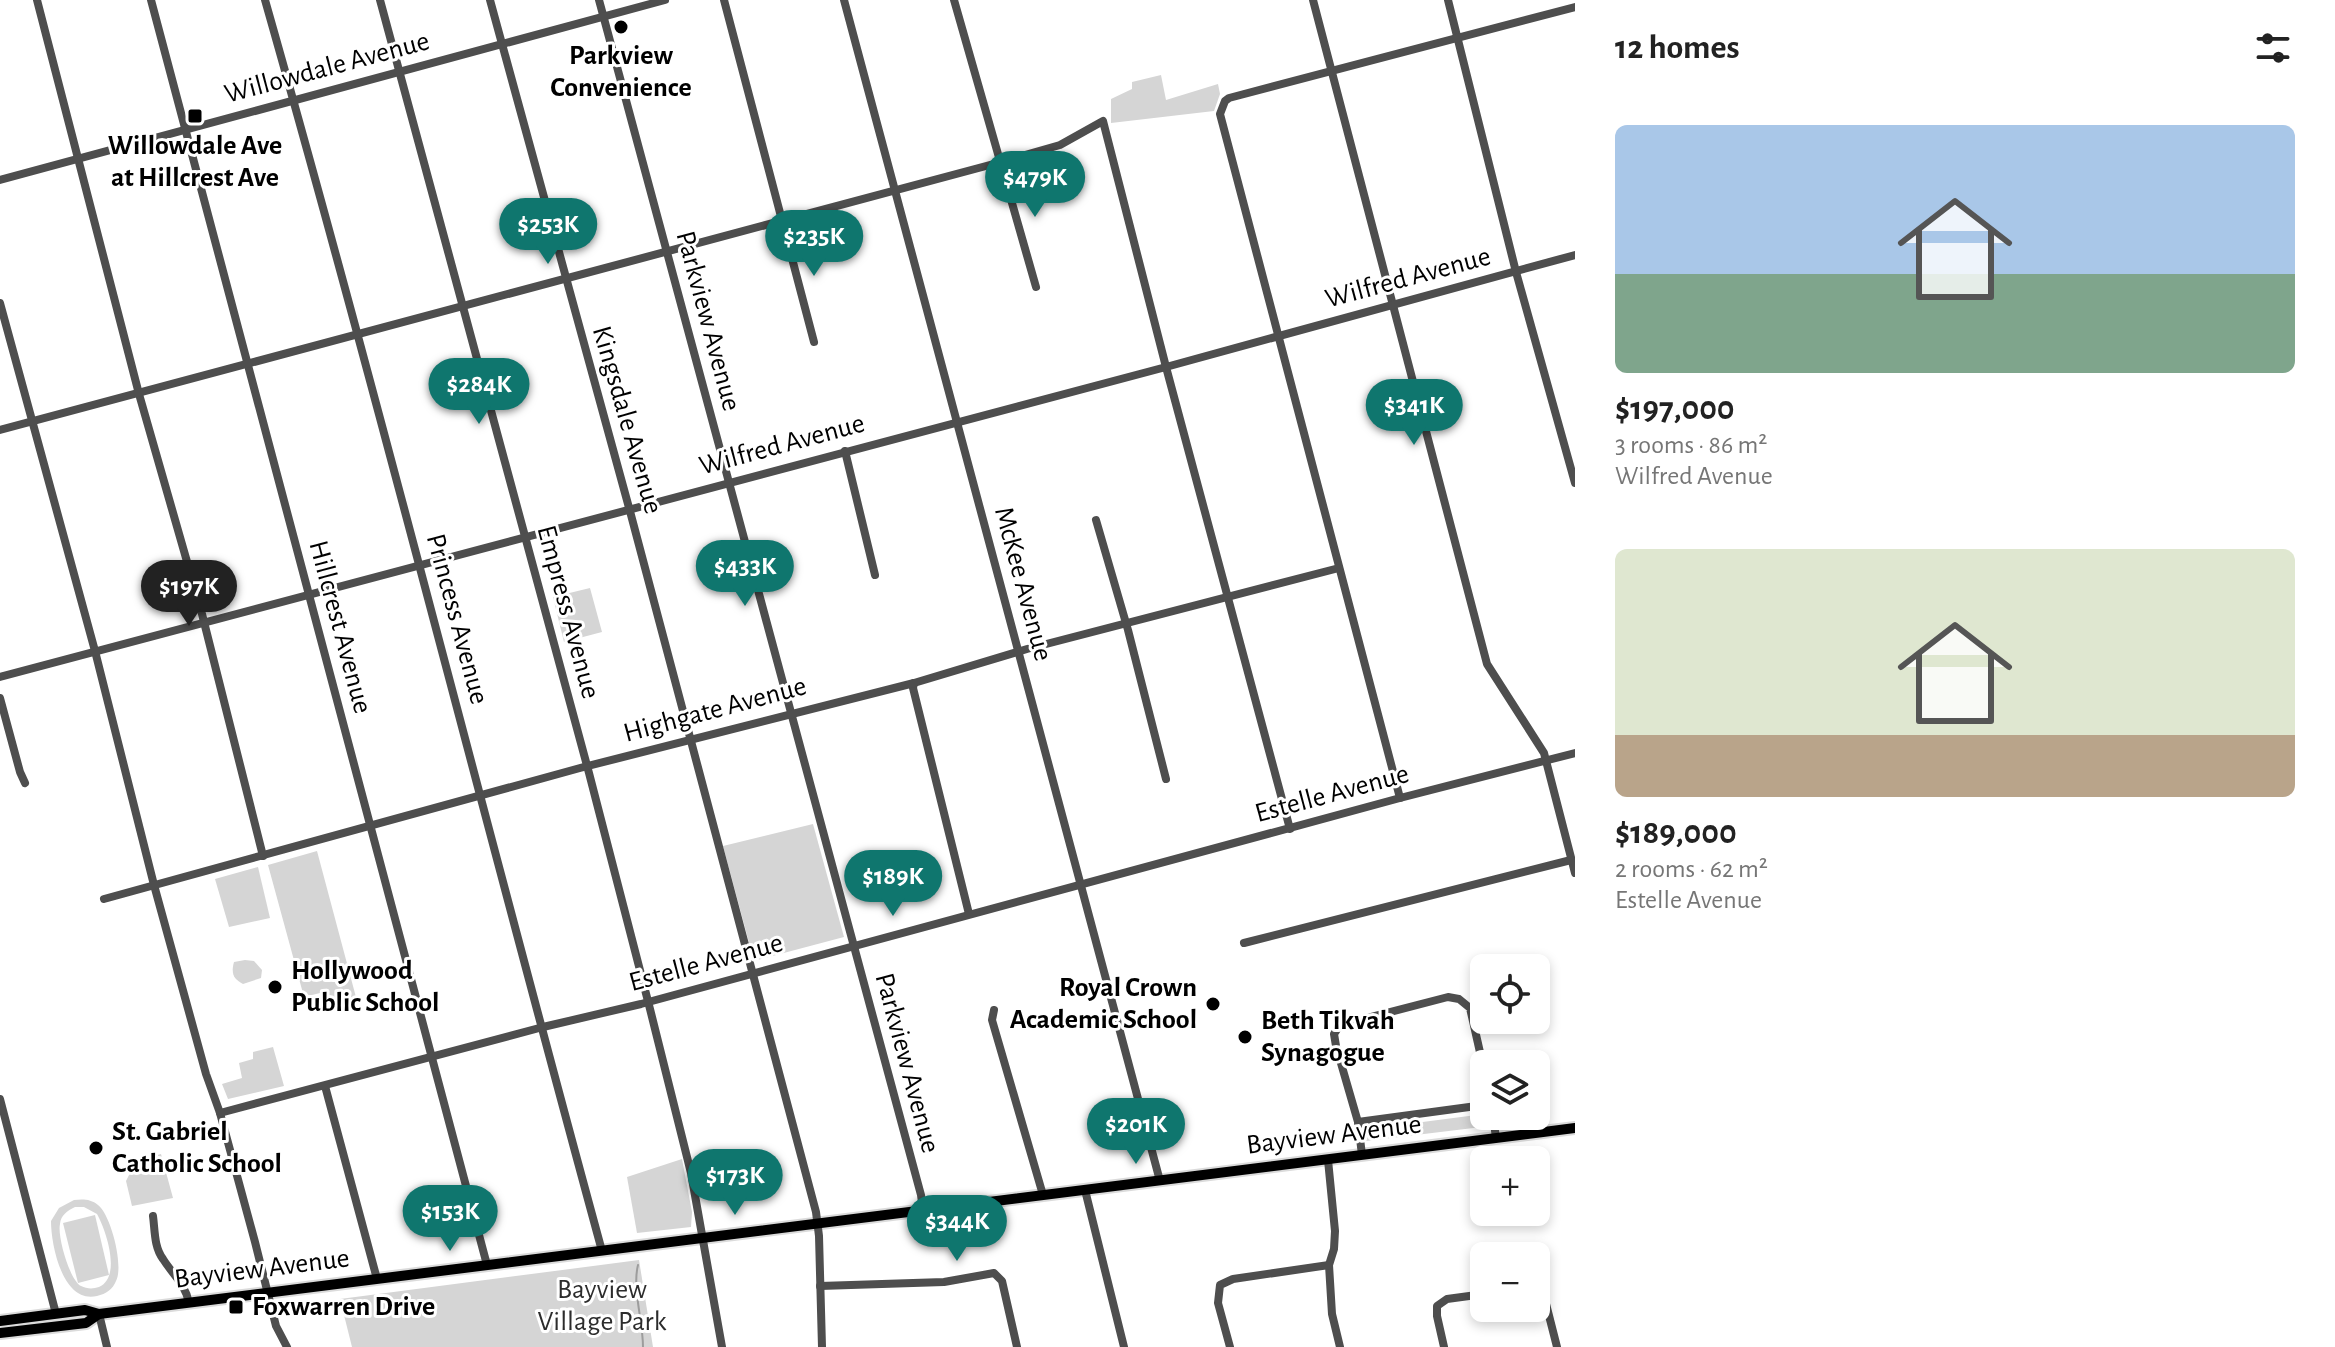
<!DOCTYPE html>
<meta charset="utf-8">
<style>
body{margin:0;font-family:"Alegreya Sans",sans-serif;background:#f6f6f6;color:#222;height:100vh;display:flex;flex-direction:column;font-size:30px;white-space:nowrap}
*{box-sizing:border-box;margin:0}
p{font-size:26px;color:#767676}
.icon{flex:none;width:44px;height:44px;fill:none;stroke:currentColor;stroke-width:2;stroke-linecap:round;stroke-linejoin:round}
.map{position:relative;flex:1;overflow:hidden}
.sheet{display:flex;flex-direction:column;background:#fff;width:760px}
.sheet>*{flex:none}
.buttons{position:absolute;left:1470px;top:954px;display:grid;gap:16px}
.buttons a{display:grid;place-items:center;width:80px;height:80px;border-radius:12px;background:#fff;box-shadow:0 4px 12px #0003;font-size:40px}
.price{position:absolute;translate:-50% -68px;padding:0 18px;border-radius:28px;background:#0f766e;color:#fff;font-size:26px;line-height:52px;filter:drop-shadow(0 2px 4px #0008)}
.price::after{content:'';position:absolute;left:50%;top:48px;width:24px;height:18px;margin-left:-12px;background:inherit;clip-path:polygon(0 0,100% 0,50% 100%)}
.price.active{background:#222;color:#fff}
ul{padding:0;list-style:none}
li{display:grid;align-content:center;gap:16px;height:424px;padding:0 40px}
li span{display:grid;place-items:center;height:248px;border-radius:12px;color:#555}
li>.icon{margin-inline-start:auto}
span .icon{width:144px;height:144px;fill:#fffc;stroke-width:1}
li b{font-size:34px}
h2{display:flex;justify-content:space-between;align-items:center;height:96px;padding:0 40px;font-size:34px}
main{display:flex;flex:1;min-height:0}
.map>svg:first-child{display:block}
.green{fill:#d5d5d5;fill-rule:evenodd}
.lines{fill:none;stroke-linecap:round;stroke-linejoin:round}
.stream{stroke:#9c9c9c;stroke-width:2}
.major-casing{stroke:#dbdbdb;stroke-width:14}
.minor{stroke:#4e4e4e;stroke-width:8}
.major{stroke:#000;stroke-width:10}
.poi-dot{fill:#000;stroke:#fff;stroke-width:3}
.labels{text-anchor:middle;dominant-baseline:central;stroke-width:6;stroke-linejoin:round;paint-order:stroke}
.poi-label{font-size:28px;font-weight:bold;fill:#000;stroke:#fff;text-anchor:start}
.street-label{font-size:28px;fill:#000;stroke:#fff}
.park-label{font-size:28px;fill:#2c2c2c;stroke:#fff}
</style>
<main>
<div class="map">
<svg width="1575" height="1347" viewBox="0 0 1575 1347">
<rect width="100%" height="100%" fill="#fff"/>
<g class="green">
<path d="M1161,75L1166,100L1218,84L1220,94L1214,111L1111,123V99L1132,89V82Z"/>
<path d="M590,588L602,632L564,642L553,597Z"/>
<path d="M813,824L844,937L754,961L723,846Z"/>
<path d="M317,851L357,1001L331,1007L324,992L304,997L268,865Z"/>
<path d="M258,867L270,918L229,927L215,879Z"/>
<path d="M245,960L254,961L262,970L261,978L243,984C233,979 231,973 234,962Z"/>
<path d="M273,1047L284,1086L228,1099L222,1084L242,1078L239,1063L253,1059V1052Z"/>
<path d="M1484,1114L1488,1116L1490,1126L1366,1141L1365,1132L1369,1129Z"/>
<path d="M161,1154L173,1198L132,1206L126,1181L136,1161Z"/>
<path d="M682,1159L692,1212L691,1227L637,1233L627,1177Z"/>
<path d="M74,1200C83,1199 91,1199 98,1205C111,1215 124,1266 116,1281C113,1289 106,1294 97,1296C63,1304 51,1246 51,1221L59,1208ZM75,1207H84L97,1214C106,1230 122,1277 99,1287C93,1289 87,1289 81,1286C70,1281 57,1236 60,1224C61,1215 67,1211 75,1207Z"/>
<path d="M95,1215L109,1275L78,1283L63,1223Z"/>
<path d="M639,1260L653,1347H352L340,1299Z"/>
</g>
<g class="lines">
<path class="stream" d="M638,1265C632,1289 643,1320 643,1347"/>
<defs>
<g id="major">
<path d="M0,1321L85,1310L99,1314L1575,1128"/>
<path d="M0,1333L86,1323L99,1314"/>
</g>
</defs>
<use href="#major" class="major-casing"/>
<g class="minor">
<path d="M37,0L139,394L202,614L263,856"/>
<path d="M151,0L487,1265"/>
<path d="M265,0C383,415 488,834 602,1251"/>
<path d="M380,0L589,773L650,1009L691,1173L722,1347"/>
<path d="M490,0L631,515L816,1212L819,1236L822,1347"/>
<path d="M599,0L921,1195L923,1210"/>
<path d="M724,0L814,342"/>
<path d="M844,0L1160,1181"/>
<path d="M954,0L1036,287"/>
<path d="M1313,0L1487,664L1544,753L1575,873"/>
<path d="M1448,0L1516,272L1575,483"/>
<path d="M0,180L665,0"/>
<path d="M0,303L95,651L154,885L206,1074L220,1113L255,1242L276,1326L287,1347"/>
<path d="M0,430L1001,162L1060,145L1103,121L1166,367L1290,829"/>
<path d="M845,451L875,575"/>
<path d="M1096,520L1128,630L1166,779"/>
<path d="M0,677L1166,367L1575,255"/>
<path d="M914,683L913,688L969,914"/>
<path d="M0,698L20,772L25,783"/>
<path d="M1400,798L1220,114L1225,101L1229,98L1575,7"/>
<path d="M104,899L580,768L914,683L1027,649L1339,568"/>
<path d="M1244,943L1571,860"/>
<path d="M994,1010L992,1020L1043,1195"/>
<path d="M325,1086L377,1279"/>
<path d="M0,1099L56,1314"/>
<path d="M220,1113L543,1027L641,1004L1400,798L1575,753"/>
<path d="M1493,1116L1496,1138"/>
<path d="M1358,1122L1484,1105"/>
<path d="M1362,1155L1358,1122L1336,1046L1334,1034L1340,1025L1448,997L1459,999L1470,1008L1484,1070"/>
<path d="M1328,1160L1335,1231L1334,1249L1329,1265L1332,1314L1340,1347"/>
<path d="M1085,1190L1124,1347"/>
<path d="M153,1216C155,1231 154,1247 163,1259C173,1275 185,1283 189,1303"/>
<path d="M820,1286L944,1282L994,1273L1002,1281L1017,1347"/>
<path d="M1536,1291L1544,1296L1557,1347"/>
<path d="M99,1314L107,1347"/>
<path d="M1230,1347L1218,1303L1220,1285L1233,1279L1329,1265"/>
<path d="M1444,1347L1437,1316V1306L1447,1299L1484,1294"/>
</g>
<use href="#major" class="major"/>
</g>
<g class="poi-dot">
<circle cx="621" cy="27" r="8"/>
<rect x="187" y="108" width="16" height="16" rx="4"/>
<circle cx="275" cy="987" r="8"/>
<circle cx="1213" cy="1004" r="8"/>
<circle cx="1245" cy="1037" r="8"/>
<circle cx="96" cy="1148" r="8"/>
<rect x="228" y="1299" width="16" height="16" rx="4"/>
</g>
<g class="labels">
<g class="poi-label">
<text x="621" y="56" text-anchor="middle">Parkview<tspan x="621" dy="32">Convenience</tspan></text>
<text x="195" y="146" text-anchor="middle">Willowdale Ave<tspan x="195" dy="32">at Hillcrest Ave</tspan></text>
<text x="291" y="971">Hollywood<tspan x="291" dy="32">Public School</tspan></text>
<text x="1197" y="988" text-anchor="end">Royal Crown<tspan x="1197" dy="32">Academic School</tspan></text>
<text x="1261" y="1021">Beth Tikvah<tspan x="1261" dy="32">Synagogue</tspan></text>
<text x="112" y="1132">St. Gabriel<tspan x="112" dy="32">Catholic School</tspan></text>
<text x="252" y="1307">Foxwarren Drive</text>
</g>
<g class="street-label">
<text transform="translate(327 68) rotate(-15)">Willowdale Avenue</text>
<text transform="translate(1408 278) rotate(-15)">Wilfred Avenue</text>
<text transform="translate(708 321) rotate(75)">Parkview Avenue</text>
<text transform="translate(627 420) rotate(74)">Kingsdale Avenue</text>
<text transform="translate(782 445) rotate(-15)">Wilfred Avenue</text>
<text transform="translate(1023 584) rotate(75)">McKee Avenue</text>
<text transform="translate(568 612) rotate(75)">Empress Avenue</text>
<text transform="translate(457 619) rotate(75)">Princess Avenue</text>
<text transform="translate(340 627) rotate(75)">Hillcrest Avenue</text>
<text transform="translate(715 710) rotate(-15)">Highgate Avenue</text>
<text transform="translate(1332 794) rotate(-15)">Estelle Avenue</text>
<text transform="translate(706 963) rotate(-15)">Estelle Avenue</text>
<text transform="translate(907 1063) rotate(75)">Parkview Avenue</text>
<text transform="translate(1334 1135) rotate(-7)">Bayview Avenue</text>
<text transform="translate(262 1269) rotate(-7)">Bayview Avenue</text>
</g>
<g class="park-label">
<text x="602" y="1290">Bayview<tspan x="602" dy="32">Village Park</tspan></text>
</g>
</g>
</svg>
<div class="buttons">
<a><svg class="icon" aria-label="locate" viewBox="0 0 24 24"><circle cx="12" cy="12" r="6"/><path d="M12 2v4M12 18v4M2 12h4M18 12h4"/></svg></a>
<a><svg class="icon" aria-label="layers" viewBox="0 0 24 24"><path d="M12 4l9 5-9 5-9-5zM3 14l9 5 9-5"/></svg></a>
<a>+</a>
<a>−</a>
</div>
<b class="price" style="left:1035px;top:219px">$479K</b>
<b class="price" style="left:548px;top:266px">$253K</b>
<b class="price" style="left:814px;top:278px">$235K</b>
<b class="price" style="left:479px;top:426px">$284K</b>
<b class="price" style="left:1414px;top:447px">$341K</b>
<b class="price" style="left:745px;top:608px">$433K</b>
<b class="price active" style="left:189px;top:628px">$197K</b>
<b class="price" style="left:893px;top:918px">$189K</b>
<b class="price" style="left:1136px;top:1166px">$201K</b>
<b class="price" style="left:735px;top:1217px">$173K</b>
<b class="price" style="left:450px;top:1253px">$153K</b>
<b class="price" style="left:957px;top:1263px">$344K</b>
</div>
<section class="sheet">
<h2>12 homes<svg class="icon" aria-label="filters" viewBox="0 0 24 24"><path d="M4 7h16M4 17h16"/><circle cx="9" cy="7" r="2"/><circle cx="15" cy="17" r="2"/></svg></h2>
<ul>
<li><span style="background:linear-gradient(#a9c7e8 60%,#7fa58c 0)"><svg class="icon" aria-label="home" viewBox="0 0 24 24"><path d="M3 11l9-7 9 7M6 9v11h12V9"/></svg></span><div><b>$197,000</b><p>3 rooms · 86 m²</p><p>Wilfred Avenue</p></div></li>
<li><span style="background:linear-gradient(#dfe7d0 75%,#b9a48a 0)"><svg class="icon" aria-label="home" viewBox="0 0 24 24"><path d="M3 11l9-7 9 7M6 9v11h12V9"/></svg></span><div><b>$189,000</b><p>2 rooms · 62 m²</p><p>Estelle Avenue</p></div></li>
</ul>
</section>
</main>
